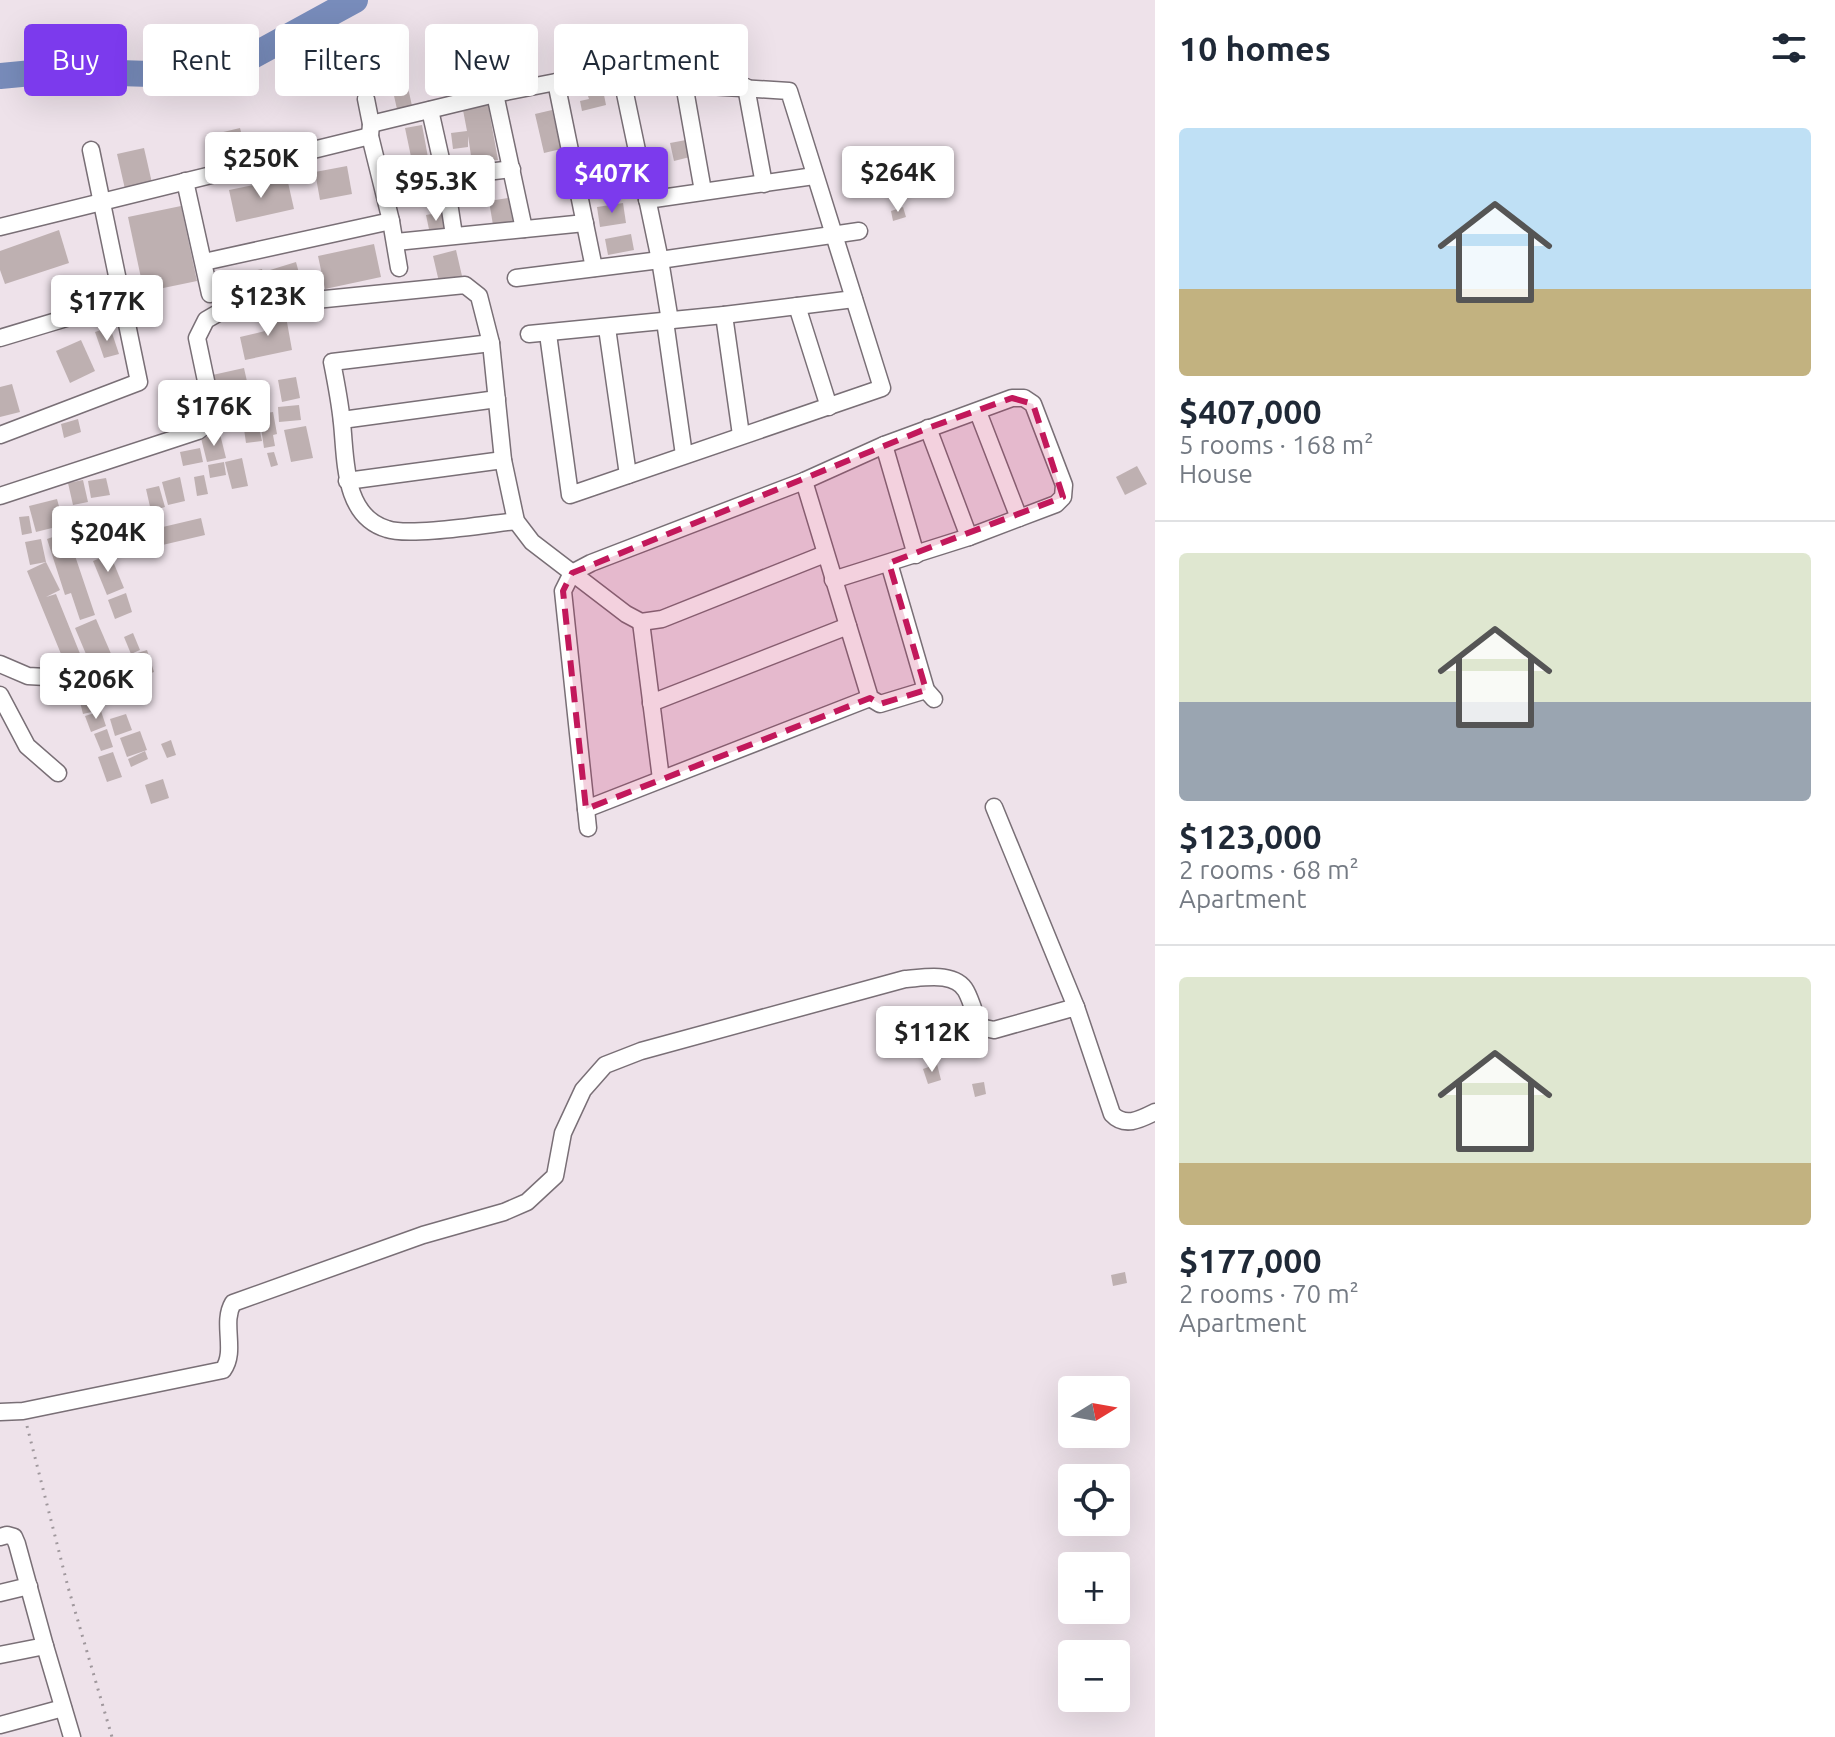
<!DOCTYPE html>
<meta charset="utf-8">
<style>
body{margin:0;font-family:Ubuntu,sans-serif;background:#f6f6f7;color:#1f2937;height:100vh;display:flex;flex-direction:column;font-size:30px;white-space:nowrap}
*{box-sizing:border-box;margin:0}
p{font-size:26px;color:#747a83}
.icon{flex:none;width:44px;height:44px;fill:none;stroke:currentColor;stroke-width:2;stroke-linecap:round;stroke-linejoin:round}
.map{position:relative;flex:1;overflow:hidden}
.sheet{display:flex;flex-direction:column;background:#fff;width:680px}
.sheet>*{flex:none}
.guide{position:absolute;left:24px;top:24px;width:760px;height:72px;display:flex;gap:16px}
.needle{width:52px;rotate:79deg}
.fabs{position:absolute;left:1058px;top:1376px;display:grid;gap:16px}
.fabs a{display:grid;place-items:center;width:72px;height:72px;border-radius:8px;background:#fff;box-shadow:0 8px 32px #0002;font-size:40px}
.price{position:absolute;translate:-50% -68px;padding:0 18px;border-radius:8px;background:#fff;color:#222;font-size:26px;line-height:52px;filter:drop-shadow(0 2px 4px #0008)}
.price::after{content:'';position:absolute;left:50%;top:48px;width:24px;height:18px;margin-left:-12px;background:inherit;clip-path:polygon(0 0,100% 0,50% 100%)}
.price.on{background:#7c3aed;color:#fff}
ul{padding:0;list-style:none}
li{display:grid;align-content:center;gap:16px;height:424px;padding:0 24px}
li+li{border-top:2px solid #e0e1e3}
li span{display:grid;place-items:center;height:248px;border-radius:8px;color:#555}
li>.icon{margin-inline-start:auto}
span .icon{width:144px;height:144px;fill:#fffc;stroke-width:1}
li b{font-size:34px}
h2{display:flex;justify-content:space-between;align-items:center;height:96px;padding:0 24px;font-size:34px}
.tag{padding:0 28px;border-radius:8px;background:#fff;box-shadow:0 8px 32px #0002;font-size:28px;line-height:72px}
.tag.on{background:#7c3aed;color:#fff}
main{display:flex;flex:1;min-height:0}
.map>svg:first-child{display:block}
.lines{fill:none;stroke-linecap:round;stroke-linejoin:round}
.river{stroke:#788cbb;stroke-width:26}
.building{fill:#beb0b1}
.minor-casing{stroke:#796f76;stroke-width:19}
.path{stroke:#a0989d;stroke-width:3;stroke-dasharray:2 6;stroke-linecap:butt}
.minor{stroke:#fff;stroke-width:16}
.marked{fill:#c2185b;fill-opacity:0.2;stroke:#c2185b;stroke-width:6;stroke-dasharray:16 10;stroke-linejoin:round}
</style>
<main>
<div class="map">
<svg width="1155" height="1737" viewBox="0 0 1155 1737">
<rect width="100%" height="100%" fill="#eee2ea"/>
<g class="lines">
<path class="river" d="M0,76L53,71L216,76L355,0"/>
</g>
<g class="building">
<path d="M633,34L646,37L643,47L631,43Z"/>
<path d="M584,41L588,64L568,68L564,45Z"/>
<path d="M459,72L463,90L442,94L438,76Z"/>
<path d="M407,83L412,106L397,109L392,87Z"/>
<path d="M603,90L606,105L582,111L580,101L589,99L587,93Z"/>
<path d="M488,105L498,160L472,162L468,136V147L453,149L451,133L467,131L463,110Z"/>
<path d="M552,110L561,149L544,153L535,114Z"/>
<path d="M422,125L430,168L414,171L405,128Z"/>
<path d="M240,128L247,156L222,162L215,134Z"/>
<path d="M686,140L690,157L674,161L670,143Z"/>
<path d="M144,148L152,183L125,189L117,154Z"/>
<path d="M347,166L352,194L320,200L315,172Z"/>
<path d="M287,178L294,209L236,222L229,190Z"/>
<path d="M508,198L513,222L493,225L489,201Z"/>
<path d="M623,203L626,223L600,227L597,207Z"/>
<path d="M181,206L197,281L144,292L128,217Z"/>
<path d="M903,207L906,217L893,221L891,211Z"/>
<path d="M443,212L447,231L430,234L426,215Z"/>
<path d="M59,230L69,263L5,284L0,270V251Z"/>
<path d="M631,234L634,250L608,255L605,239Z"/>
<path d="M374,244L381,277L325,289L318,256Z"/>
<path d="M456,250L462,276L439,282L433,256Z"/>
<path d="M296,262L303,288L277,296L270,270Z"/>
<path d="M262,269L268,296L231,304L225,277Z"/>
<path d="M285,311L292,350L245,360L240,337L265,331L263,315Z"/>
<path d="M110,327L119,354L104,358L95,332Z"/>
<path d="M81,340L95,371L70,383L56,351Z"/>
<path d="M244,368L248,386L235,388L241,408L230,412L223,391L212,394L208,376Z"/>
<path d="M296,377L300,398L282,402L278,380Z"/>
<path d="M12,384L20,412L0,417V387Z"/>
<path d="M261,388L264,401L251,404L248,391Z"/>
<path d="M299,405L301,420L279,422L278,407Z"/>
<path d="M273,412L277,434L273,435L275,446L264,448L259,414Z"/>
<path d="M78,419L81,432L64,438L61,424Z"/>
<path d="M306,426L313,458L291,462L284,430Z"/>
<path d="M259,427L262,441L246,443L244,429Z"/>
<path d="M220,434L226,458L207,462L201,438Z"/>
<path d="M200,448L203,462L183,466L180,452Z"/>
<path d="M274,452L278,465L271,467L267,453Z"/>
<path d="M242,458L248,486L232,489L225,462Z"/>
<path d="M224,462L226,475L210,478L208,465Z"/>
<path d="M1137,466L1147,484L1125,495L1116,477Z"/>
<path d="M204,475L208,494L197,496L194,477Z"/>
<path d="M180,477L185,501L168,505L162,482Z"/>
<path d="M106,478L110,495L91,498L88,481Z"/>
<path d="M83,480L88,502L73,505L68,483Z"/>
<path d="M159,486L165,507L151,511L146,489Z"/>
<path d="M57,499L64,525L36,532L29,506Z"/>
<path d="M29,516L32,533L22,535L19,517Z"/>
<path d="M201,518L205,535L154,547L150,530Z"/>
<path d="M67,532L95,615L80,620L71,593L65,595L47,539Z"/>
<path d="M41,539L46,562L60,590L46,597L56,594L93,686L77,693L27,571L46,562L30,565L25,542Z"/>
<path d="M110,554L124,588L107,595L93,561Z"/>
<path d="M126,593L132,612L115,619L108,600Z"/>
<path d="M96,619L112,656L91,666L75,628Z"/>
<path d="M133,633L140,650L131,654L124,637Z"/>
<path d="M147,650L154,672L136,678L128,656Z"/>
<path d="M120,676L126,693L107,699L101,683Z"/>
<path d="M96,697L100,710L83,714L80,702Z"/>
<path d="M101,711L106,726L91,732L85,716Z"/>
<path d="M126,714L132,730L115,736L110,719Z"/>
<path d="M107,729L113,747L101,751L94,734Z"/>
<path d="M140,731L147,750L127,757L120,738Z"/>
<path d="M171,740L176,755L167,758L161,744Z"/>
<path d="M145,751L148,759L131,767L128,759Z"/>
<path d="M113,752L122,777L107,782L98,757Z"/>
<path d="M163,779L169,798L151,804L145,785Z"/>
<path d="M937,1064L941,1080L928,1084L923,1069Z"/>
<path d="M984,1082L986,1094L975,1097L972,1084Z"/>
<path d="M1125,1272L1127,1283L1113,1286L1111,1275Z"/>
</g>
<g class="lines">
<defs>
<g id="minor">
<path d="M622,79L660,260L670,321"/>
<path d="M556,82L594,268"/>
<path d="M684,84L703,191"/>
<path d="M746,87L764,184"/>
<path d="M495,94L524,229"/>
<path d="M366,99L371,124L370,136L391,221L399,268"/>
<path d="M430,110L445,177L454,235"/>
<path d="M371,124L495,94L556,82L597,79L789,91L882,388L570,495L548,334"/>
<path d="M445,177L512,169"/>
<path d="M185,181L210,294"/>
<path d="M647,200L814,176"/>
<path d="M0,227L370,136"/>
<path d="M396,242L585,223"/>
<path d="M204,262L391,221"/>
<path d="M516,278L660,260L859,231"/>
<path d="M797,306L829,407"/>
<path d="M724,315L741,435"/>
<path d="M665,321L684,455"/>
<path d="M607,328L628,475"/>
<path d="M529,334L724,315L854,299"/>
<path d="M0,338L123,301"/>
<path d="M491,343L332,362C336,382 340,403 342,423C346,460 343,516 387,529C409,537 488,524 516,521"/>
<path d="M978,412L1019,518"/>
<path d="M342,420L497,399"/>
<path d="M928,428L969,537"/>
<path d="M0,435L139,382L91,150"/>
<path d="M884,445L916,555"/>
<path d="M347,481L503,460"/>
<path d="M804,481L870,698L880,704L926,690"/>
<path d="M0,496L198,431L214,419L197,338L206,320L225,309L465,285L479,296L491,343L503,460L516,521L532,542L626,614L641,622L662,619L825,554"/>
<path d="M889,563L926,690L934,699"/>
<path d="M641,622L661,779"/>
<path d="M0,664L28,676L46,677"/>
<path d="M0,695L27,746L58,773"/>
<path d="M651,703L848,626"/>
<path d="M994,807L1076,1007"/>
<path d="M586,809L870,698"/>
<path d="M588,828L563,591L572,573L591,563L804,481L884,445L1012,398H1024L1033,404L1064,485L1063,497L1056,504L969,537L833,580"/>
<path d="M0,1412L23,1411L223,1370C237,1351 221,1323 233,1303L423,1235L504,1212L527,1202L555,1176L563,1133L583,1090L605,1065L641,1051L905,979C923,978 955,971 966,991C972,1002 975,1016 980,1027L994,1030L1076,1007L1112,1114C1125,1128 1141,1119 1155,1112"/>
<path d="M0,1537L7,1535L14,1537L17,1544L45,1646"/>
<path d="M0,1593L29,1586"/>
<path d="M0,1655L45,1646L72,1737"/>
<path d="M0,1725L63,1708"/>
</g>
</defs>
<use href="#minor" class="minor-casing"/>
<path class="path" d="M27,1426L68,1587L112,1737"/>
<use href="#minor" class="minor"/>
</g>
<path class="marked" d="M1012,398L1033,404L1063,497L889,563L926,690L880,704L870,698L586,809L563,591L572,573L928,428Z"/>
</svg>
<div class="fabs">
<a><svg class="needle" viewBox="-14 -14 28 28"><path d="M0-13l5 13h-10z" fill="#e53935"/><path d="M0 13l5-13h-10z" fill="#747a83"/></svg></a>
<a><svg class="icon" aria-label="locate" viewBox="0 0 24 24"><circle cx="12" cy="12" r="6"/><path d="M12 2v4M12 18v4M2 12h4M18 12h4"/></svg></a>
<a>+</a>
<a>−</a>
</div>
<b class="price" style="left:261px;top:200px">$250K</b>
<b class="price" style="left:898px;top:214px">$264K</b>
<b class="price on" style="left:612px;top:215px">$407K</b>
<b class="price" style="left:436px;top:223px">$95.3K</b>
<b class="price" style="left:268px;top:338px">$123K</b>
<b class="price" style="left:107px;top:343px">$177K</b>
<b class="price" style="left:214px;top:448px">$176K</b>
<b class="price" style="left:108px;top:574px">$204K</b>
<b class="price" style="left:96px;top:721px">$206K</b>
<b class="price" style="left:932px;top:1074px">$112K</b>
<div class="guide">
<a class="tag on">Buy</a>
<a class="tag">Rent</a>
<a class="tag">Filters</a>
<a class="tag">New</a>
<a class="tag">Apartment</a>
</div>
</div>
<section class="sheet">
<h2>10 homes<svg class="icon" aria-label="filters" viewBox="0 0 24 24"><path d="M4 7h16M4 17h16"/><circle cx="9" cy="7" r="2"/><circle cx="15" cy="17" r="2"/></svg></h2>
<ul>
<li><span style="background:linear-gradient(#bfe0f5 65%,#c2b280 0)"><svg class="icon" aria-label="home" viewBox="0 0 24 24"><path d="M3 11l9-7 9 7M6 9v11h12V9"/></svg></span><div><b>$407,000</b><p>5 rooms · 168 m²</p><p>House</p></div></li>
<li><span style="background:linear-gradient(#dfe7d0 60%,#9aa5b1 0)"><svg class="icon" aria-label="home" viewBox="0 0 24 24"><path d="M3 11l9-7 9 7M6 9v11h12V9"/></svg></span><div><b>$123,000</b><p>2 rooms · 68 m²</p><p>Apartment</p></div></li>
<li><span style="background:linear-gradient(#dfe7d0 75%,#c2b280 0)"><svg class="icon" aria-label="home" viewBox="0 0 24 24"><path d="M3 11l9-7 9 7M6 9v11h12V9"/></svg></span><div><b>$177,000</b><p>2 rooms · 70 m²</p><p>Apartment</p></div></li>
</ul>
</section>
</main>
